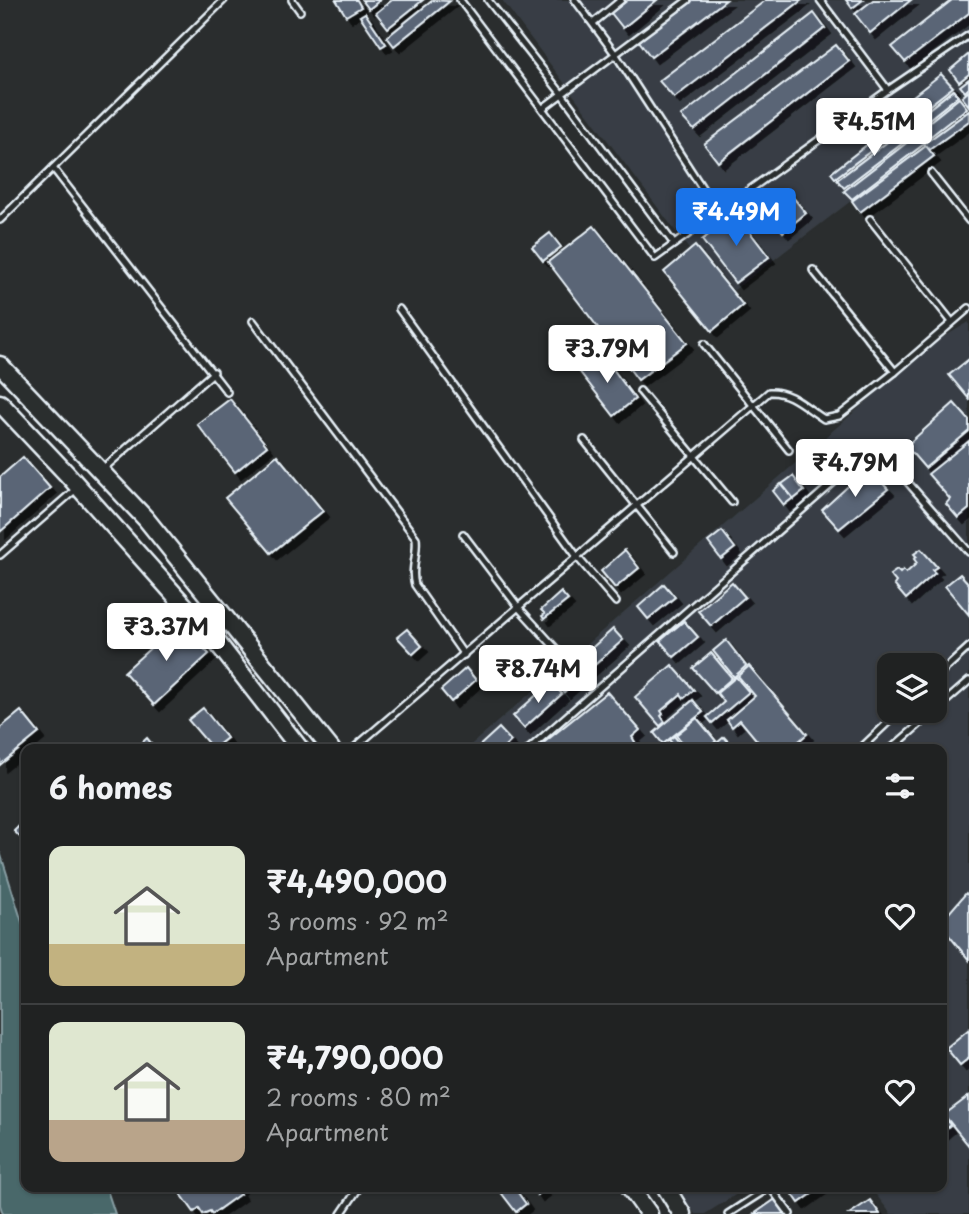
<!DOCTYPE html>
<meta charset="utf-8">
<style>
body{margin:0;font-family:"Playpen Sans",sans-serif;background:#2d2f2f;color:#f1f3f6;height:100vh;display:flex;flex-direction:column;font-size:26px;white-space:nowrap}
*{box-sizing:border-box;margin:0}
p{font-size:23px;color:#a2a4a5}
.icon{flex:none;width:38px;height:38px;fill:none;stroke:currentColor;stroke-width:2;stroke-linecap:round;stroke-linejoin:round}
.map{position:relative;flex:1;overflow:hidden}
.side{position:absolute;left:21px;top:744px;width:926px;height:448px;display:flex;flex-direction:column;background:#202222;border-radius:14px;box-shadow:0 2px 5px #0004,0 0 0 2px #3d3f40}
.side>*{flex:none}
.controls{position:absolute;left:877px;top:653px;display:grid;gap:14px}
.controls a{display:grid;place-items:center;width:70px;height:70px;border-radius:14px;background:#202222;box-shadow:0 2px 5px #0004,0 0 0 2px #3d3f40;font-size:35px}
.price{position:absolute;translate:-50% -60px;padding:0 16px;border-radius:7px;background:#fff;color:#222;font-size:23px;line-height:46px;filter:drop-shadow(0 2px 4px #0008)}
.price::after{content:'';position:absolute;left:50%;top:42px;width:21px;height:16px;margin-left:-10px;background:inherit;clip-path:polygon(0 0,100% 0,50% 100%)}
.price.on{background:#1a73e8;color:#fff}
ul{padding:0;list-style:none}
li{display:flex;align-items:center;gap:21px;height:175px;padding:0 28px}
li+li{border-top:2px solid #3d3f40}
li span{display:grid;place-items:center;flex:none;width:196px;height:140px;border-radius:14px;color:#555}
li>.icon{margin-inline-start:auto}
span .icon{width:84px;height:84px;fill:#fffc;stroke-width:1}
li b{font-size:30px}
h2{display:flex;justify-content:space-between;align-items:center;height:84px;padding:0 28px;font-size:30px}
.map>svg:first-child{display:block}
.built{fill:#383e44;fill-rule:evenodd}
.water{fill:#48676a;stroke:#889ea3;stroke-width:2}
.building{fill:#5a6576;stroke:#e8f1f8;stroke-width:2;filter:url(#shadow)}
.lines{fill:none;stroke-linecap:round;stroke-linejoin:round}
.lane-casing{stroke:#e8f1f8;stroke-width:10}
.secondary-casing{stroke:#e8f1f8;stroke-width:21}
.lane{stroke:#2a2d2e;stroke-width:5}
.secondary{stroke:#2a2d2e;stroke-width:16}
</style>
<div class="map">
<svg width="969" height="1214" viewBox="0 0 969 1214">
<defs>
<filter id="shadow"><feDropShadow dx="6" dy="6" stdDeviation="0" flood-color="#0009"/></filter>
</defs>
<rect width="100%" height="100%" fill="#2a2d2e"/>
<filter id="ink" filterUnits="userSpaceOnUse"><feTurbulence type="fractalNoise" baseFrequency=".0143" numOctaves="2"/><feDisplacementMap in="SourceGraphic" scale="14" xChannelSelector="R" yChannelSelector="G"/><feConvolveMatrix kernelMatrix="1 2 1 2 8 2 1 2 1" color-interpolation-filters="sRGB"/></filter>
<g filter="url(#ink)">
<g class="built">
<path d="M502,0H969V111L725,297Z"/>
<path d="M969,322V1214H891L870,1187L942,1186V749H466L935,342ZM889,665H934V710H889Z"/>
<path d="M675,1187H748L705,1214H695Z"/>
</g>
<path class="water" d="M0,852L26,935V1186L106,1187L115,1214H3L0,1205Z"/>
<g class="building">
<path d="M336,0H357L361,7L346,16Z"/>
<path d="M362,0H380L369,9Z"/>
<path d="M392,0H423L388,28L376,13Z"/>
<path d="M433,0L450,1L394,46L387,37Z"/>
<path d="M628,0H657L623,28L611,13Z"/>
<path d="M693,0H726L651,57L639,41Z"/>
<path d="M766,0H802L674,98L659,81Z"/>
<path d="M846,0H863L852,8Z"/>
<path d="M873,0H911L870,33L855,14Z"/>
<path d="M952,0H969V13L905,62L892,47Z"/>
<path d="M365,13L386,44L381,47L360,16Z"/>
<path d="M814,13L825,28L694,130L681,116Z"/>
<path d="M836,45L849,61L718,162L704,144Z"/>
<path d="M969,54V74L959,82L950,70Z"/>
<path d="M941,74L953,87L909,121L898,108Z"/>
<path d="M969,79V88L965,92L960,86Z"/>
<path d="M953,90L958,96L915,130L910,124Z"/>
<path d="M969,91V106L962,97Z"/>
<path d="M959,98L967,108L927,139L919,130Z"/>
<path d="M969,111V121L929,150L924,144Z"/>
<path d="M896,122L901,128L835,178L831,173Z"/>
<path d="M906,128L912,136L844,188L837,180Z"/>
<path d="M917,135L924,144L852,199L844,191Z"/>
<path d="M926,146L934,156L860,212L852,201Z"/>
<path d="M787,190L806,213L783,232L764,209Z"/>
<path d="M736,214L769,257L735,283L702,240Z"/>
<path d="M594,226L687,343L638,380L548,262Z"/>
<path d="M550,233L561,247L543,261L532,247Z"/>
<path d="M695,246L743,305L712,331L664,272Z"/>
<path d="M602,354L635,399L614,416L579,371Z"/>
<path d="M969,359V399L949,375Z"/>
<path d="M230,399L267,446L235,472L197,424Z"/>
<path d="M954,403L969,420V431L925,468L906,446Z"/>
<path d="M969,441V509L958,518L946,504L950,499L928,474Z"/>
<path d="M277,455L323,511L271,553L225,498Z"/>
<path d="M23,457L50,488L0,532V477Z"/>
<path d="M868,468L888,489L839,529L822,510Z"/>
<path d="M793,476L804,491L794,499L782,484Z"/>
<path d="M781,484L793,498L784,505L773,491Z"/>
<path d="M722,531L735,548L721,559L708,542Z"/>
<path d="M921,549L937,567L932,570L935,573L906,599L894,585L896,582L890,575L897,570L900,573L903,570L906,573L917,563L914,559L917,557L914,554Z"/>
<path d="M625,550L639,568L615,588L601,571Z"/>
<path d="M960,574L969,584V615L945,586Z"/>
<path d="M732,582L745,597L711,626L698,611Z"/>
<path d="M664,584L675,597L648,619L638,607Z"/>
<path d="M561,592L568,600L544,619L542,616L545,614L541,610Z"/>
<path d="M684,621L698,637L674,657L660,641Z"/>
<path d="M179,622L209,654L154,705L124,672Z"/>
<path d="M407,629L422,646L413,654L397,637Z"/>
<path d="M613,629L623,640L564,692L555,681Z"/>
<path d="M726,640L746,666L734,677L713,651Z"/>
<path d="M711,653L732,678L715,693L693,668Z"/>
<path d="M672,665L694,690L684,698L681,694L661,711L663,714L661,716L665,722L660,726L635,697Z"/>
<path d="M749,666L807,734L790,749H764L740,720L732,727L727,720L755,696L738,676Z"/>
<path d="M466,668L476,680L451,702L441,690Z"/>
<path d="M736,677L749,692L712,723L707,717L724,702L717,693Z"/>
<path d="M551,682L562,694L524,728L513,716Z"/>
<path d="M607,692L640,730L632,737L639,749H536Z"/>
<path d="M693,700L703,712L663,744L654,733Z"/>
<path d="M203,708L227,738L213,749L188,720Z"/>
<path d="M21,711L39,733L0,765V728Z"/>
<path d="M697,718L716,741L707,749H688L676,735Z"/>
<path d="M499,728L511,741L503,749H476Z"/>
<path d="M674,736L683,747L681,749H677L669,740Z"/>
<path d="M724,737L735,749H710Z"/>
<path d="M147,738L156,749H135Z"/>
<path d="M26,819V843L14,831Z"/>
<path d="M966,893L969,897V960L942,927V921Z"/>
<path d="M969,1029V1058L960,1065L946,1048Z"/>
<path d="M969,1096V1146L944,1115Z"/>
<path d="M942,1114L950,1125L942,1132Z"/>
<path d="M240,1186L237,1189L240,1194L212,1214L210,1211L203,1214L199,1208L194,1212L176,1187Z"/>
<path d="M496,1186H513L526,1204L516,1212Z"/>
<path d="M531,1186H541L544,1190L537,1195Z"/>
<path d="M787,1186H823L799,1203Z"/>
<path d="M777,1198L787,1214H754Z"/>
<path d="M870,1200L880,1214H849Z"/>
</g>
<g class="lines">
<defs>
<g id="lane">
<path d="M292,0L300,11"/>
<path d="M460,0L655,258L888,90L969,35"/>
<path d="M488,0L561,93L674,244"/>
<path d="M575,0L616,55L719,214"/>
<path d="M820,0L888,90"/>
<path d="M593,23L621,0"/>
<path d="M543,108L688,0"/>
<path d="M53,168L227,392"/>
<path d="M931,173L969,221"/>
<path d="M870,219L952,322"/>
<path d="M0,220L224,0"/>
<path d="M813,270L895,372"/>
<path d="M399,309L578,558L616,602"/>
<path d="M253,321L416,538C418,555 410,569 415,585L464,655"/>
<path d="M704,344L789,450"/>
<path d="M640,391L732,502"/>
<path d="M584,440L674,552"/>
<path d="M103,469L214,372"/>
<path d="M463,534L519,608L559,652"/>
<path d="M0,555L76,489"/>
<path d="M934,679L969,647"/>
<path d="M353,749L769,392C791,391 806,408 824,419L839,416L895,372L969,308"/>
<path d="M529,749L858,461C876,455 883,458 897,470L969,552"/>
<path d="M860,749L901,710"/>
<path d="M891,749L969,681"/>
<path d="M341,1214L360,1186"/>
<path d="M728,1214L770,1187L790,1214"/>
</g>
<g id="secondary">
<path d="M0,365L146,519L331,749"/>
<path d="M0,403L67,474L216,641L300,749"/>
<path d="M629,1186L649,1214"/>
<path d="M665,1186L682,1214"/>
</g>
</defs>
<use href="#lane" class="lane-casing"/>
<use href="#secondary" class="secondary-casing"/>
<use href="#lane" class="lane"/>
<use href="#secondary" class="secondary"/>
</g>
</g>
</svg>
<div class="controls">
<a><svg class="icon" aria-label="layers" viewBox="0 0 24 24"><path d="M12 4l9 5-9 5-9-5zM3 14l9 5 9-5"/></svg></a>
</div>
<b class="price" style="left:874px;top:158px">₹4.51M</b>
<b class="price on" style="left:736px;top:248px">₹4.49M</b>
<b class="price" style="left:607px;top:385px">₹3.79M</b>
<b class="price" style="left:855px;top:499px">₹4.79M</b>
<b class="price" style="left:166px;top:663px">₹3.37M</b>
<b class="price" style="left:538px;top:705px">₹8.74M</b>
<section class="side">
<h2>6 homes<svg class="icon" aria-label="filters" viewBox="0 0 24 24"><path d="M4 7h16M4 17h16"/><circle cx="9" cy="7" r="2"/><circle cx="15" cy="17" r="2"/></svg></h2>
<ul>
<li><span style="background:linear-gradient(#dfe7d0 70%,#c2b280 0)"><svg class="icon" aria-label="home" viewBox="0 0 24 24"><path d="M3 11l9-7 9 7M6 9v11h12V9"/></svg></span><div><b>₹4,490,000</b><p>3 rooms · 92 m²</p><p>Apartment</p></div><svg class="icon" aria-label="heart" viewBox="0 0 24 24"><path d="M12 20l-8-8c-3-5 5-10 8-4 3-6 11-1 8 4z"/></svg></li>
<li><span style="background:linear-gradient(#dfe7d0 70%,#b9a48a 0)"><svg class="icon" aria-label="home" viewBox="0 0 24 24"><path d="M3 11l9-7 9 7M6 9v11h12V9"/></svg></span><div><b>₹4,790,000</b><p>2 rooms · 80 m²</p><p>Apartment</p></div><svg class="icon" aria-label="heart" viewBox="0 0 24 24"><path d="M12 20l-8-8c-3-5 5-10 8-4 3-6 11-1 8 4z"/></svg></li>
</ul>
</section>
</div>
